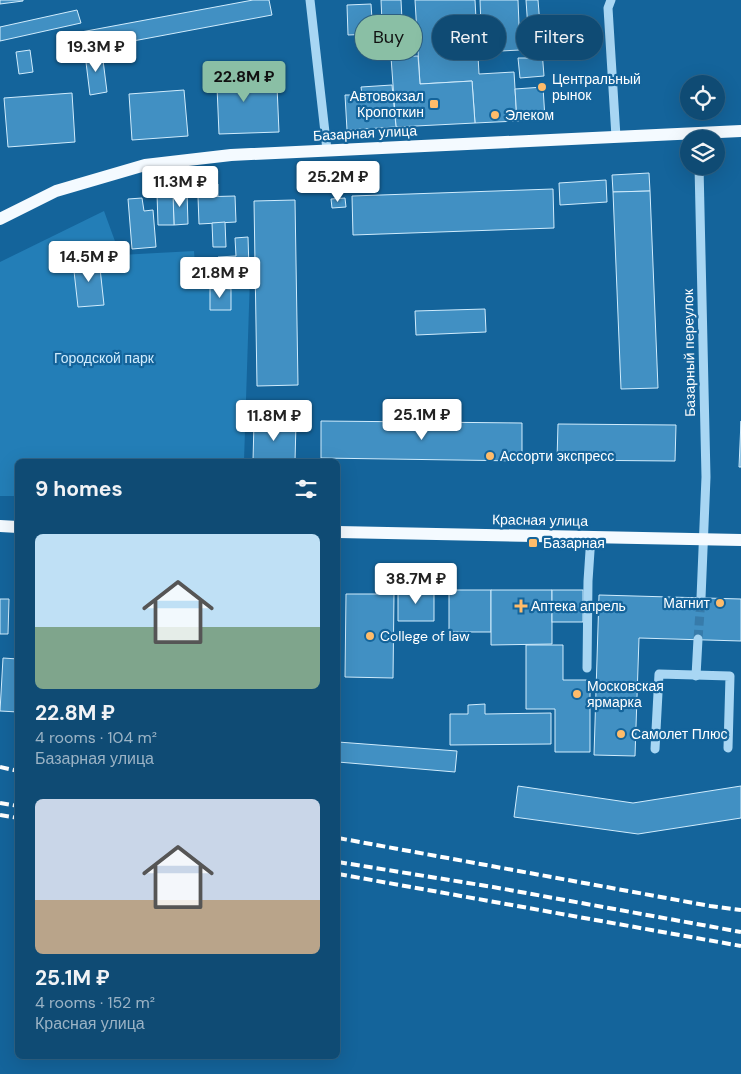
<!DOCTYPE html>
<meta charset="utf-8">
<style>
body{margin:0;font-family:"DM Sans",sans-serif;background:#1d557c;color:#f1f3f6;height:100vh;display:flex;flex-direction:column;font-size:19px;white-space:nowrap}
*{box-sizing:border-box;margin:0}
p{font-size:16px;color:#9bb3c5}
.icon{flex:none;width:28px;height:28px;fill:none;stroke:currentColor;stroke-width:2;stroke-linecap:round;stroke-linejoin:round}
.map{position:relative;flex:1;overflow:hidden}
.drawer{position:absolute;left:15px;top:459px;width:325px;height:600px;display:flex;flex-direction:column;background:#0f4b74;border-radius:8px;box-shadow:0 5px 20px #0002,0 0 0 1px #2f6386}
.drawer>*{flex:none}
.banner{position:absolute;left:355px;top:15px;width:310px;height:45px;display:flex;gap:10px}
.controls{position:absolute;left:680px;top:75px;display:grid;gap:10px}
.controls a{display:grid;place-items:center;width:45px;height:45px;border-radius:50%;background:#0f4b74;box-shadow:0 5px 20px #0002,0 0 0 1px #2f6386;font-size:25px}
.price{position:absolute;translate:-50% -42px;padding:0 11px;border-radius:5px;background:#fff;color:#222;font-size:16px;line-height:32px;filter:drop-shadow(0 1px 2px #0008)}
.price::after{content:'';position:absolute;left:50%;top:30px;width:15px;height:11px;margin-left:-8px;background:inherit;clip-path:polygon(0 0,100% 0,50% 100%)}
.price.selected{background:#8abfa5;color:#111}
ul{padding:0;list-style:none}
li{display:grid;align-content:center;gap:10px;height:265px;padding:0 20px}
li span{display:grid;place-items:center;height:155px;border-radius:8px;color:#555}
li>.icon{margin-inline-start:auto}
span .icon{width:90px;height:90px;fill:#fffc;stroke-width:1}
li b{font-size:21px}
h2{display:flex;justify-content:space-between;align-items:center;height:60px;padding:0 20px;font-size:21px}
.chip{padding:0 18px;border-radius:22px;background:#0f4b74;box-shadow:0 5px 20px #0002,0 0 0 1px #2f6386;font-size:18px;line-height:45px}
.chip.selected{background:#8abfa5;color:#111}
.map>svg:first-child{display:block}
.green{fill:#237eb7}
.building{fill:#4190c3;stroke:#d0ecfd}
.lines{fill:none;stroke-linecap:round;stroke-linejoin:round}
.minor-tunnel{stroke:#377baa;stroke-width:9;stroke-dasharray:9 4.5;stroke-linecap:butt}
.minor{stroke:#a8d6f3;stroke-width:9}
.major{stroke:#f4faff;stroke-width:12}
.rail{stroke:#fff;stroke-width:4;stroke-dasharray:9 4;stroke-linecap:butt}
.poi-dot{fill:#ffbc6a;stroke:#14649b;stroke-width:2}
.labels{text-anchor:middle;dominant-baseline:central;stroke-width:4.5;stroke-linejoin:round;paint-order:stroke}
.poi-label{font-size:14px;fill:#fff;stroke:#14649b;text-anchor:start}
.street-label{font-size:14px;fill:#fff;stroke:#14649b}
.park-label{font-size:14px;fill:#d0ecfd;stroke:#14649b}
</style>
<div class="map">
<svg width="741" height="1074" viewBox="0 0 741 1074">
<rect width="100%" height="100%" fill="#14649b"/>
<path class="green" d="M104,211L120,255L194,251L196,278L250,276L244,461H18L17,496H0V262Z"/>
<g class="building">
<path d="M0,0H23V1L0,4Z"/>
<path d="M253,0H269L272,15L85,50L81,32Z"/>
<path d="M381,0H401L402,20L382,22Z"/>
<path d="M415,0H475L479,74L514,72L517,121L475,123L472,81L420,84Z"/>
<path d="M480,0H518L520,50L482,52Z"/>
<path d="M526,0H538L544,76L520,78L518,58H530Z"/>
<path d="M371,4L373,34L348,35L347,5Z"/>
<path d="M77,10L81,23L0,41V27Z"/>
<path d="M30,50L33,72L19,74L16,52Z"/>
<path d="M102,52L107,92L90,95L85,54Z"/>
<path d="M418,56L420,84L472,81L475,123L396,127L391,57Z"/>
<path d="M245,62L246,87L277,86L279,132L219,134L216,63Z"/>
<path d="M392,85L396,127L347,130L345,95H362L361,87Z"/>
<path d="M543,87L545,119L517,121L515,89Z"/>
<path d="M184,90L188,136L132,140L129,94Z"/>
<path d="M72,93L75,142L8,147L4,98Z"/>
<path d="M649,173L650,191L613,192L612,175Z"/>
<path d="M606,180L607,202L560,205L559,183Z"/>
<path d="M218,184V196L198,197V185Z"/>
<path d="M553,189L554,228L353,235L352,196Z"/>
<path d="M650,191L658,388L621,389L613,192Z"/>
<path d="M187,192L188,224L174,225L173,193Z"/>
<path d="M157,193H173L174,225H158Z"/>
<path d="M235,196L236,222L199,224L198,197Z"/>
<path d="M142,198L144,211L153,210L156,247L132,249L128,199Z"/>
<path d="M345,198L346,207L332,208L331,199Z"/>
<path d="M295,200L298,385L257,386L254,201Z"/>
<path d="M225,222L226,247H213L212,223Z"/>
<path d="M248,237L249,269L218,270V257L236,256L235,238Z"/>
<path d="M99,259L104,305L78,307L73,262Z"/>
<path d="M210,287L231,289V310H210Z"/>
<path d="M485,309L486,332L416,335L415,311Z"/>
<path d="M321,421L522,423V461L321,458Z"/>
<path d="M741,421V467H739Z"/>
<path d="M254,422L296,423L295,461H253Z"/>
<path d="M558,424L676,425L675,461L557,460Z"/>
<path d="M398,589L434,590V621H398Z"/>
<rect x="449" y="590" width="42" height="42"/>
<path d="M491,590H552V644L491,645Z"/>
<rect x="552" y="590" width="31" height="32"/>
<path d="M346,594H394L393,678L345,677Z"/>
<path d="M599,595L741,599V641L639,638L635,756L594,755Z"/>
<path d="M0,599H9L8,634H0Z"/>
<path d="M526,645H563V680H590V752H555V709H526Z"/>
<path d="M3,658L18,659V712L0,711Z"/>
<path d="M485,704V714L551,713V744L450,745V714H468V705Z"/>
<path d="M338,742L457,751L455,772L338,762Z"/>
<path d="M518,786L633,803L741,786V818L638,834L514,817Z"/>
</g>
<g class="lines">
<path class="minor-tunnel" d="M698,639L701,598"/>
<g class="minor">
<path d="M310,0L327,150"/>
<path d="M611,0L608,8L616,137"/>
<path d="M699,166L706,477L701,598"/>
<path d="M587,668L588,581L591,536"/>
<path d="M696,676L698,639"/>
<path d="M655,749L659,674L730,676L728,748"/>
</g>
<g class="major">
<path d="M0,219L56,191L145,165L231,155L741,131"/>
<path d="M0,526L18,527"/>
<path d="M338,532L741,540"/>
</g>
<g class="rail">
<path d="M0,767L18,771"/>
<path d="M0,803L18,806"/>
<path d="M0,815L18,818"/>
<path d="M338,838L710,906L741,910"/>
<path d="M338,862L493,887L741,932"/>
<path d="M338,874L741,946"/>
</g>
</g>
<g class="poi-dot">
<circle cx="542" cy="87" r="5"/>
<rect x="429" y="99" width="10" height="10" rx="2.5"/>
<circle cx="495" cy="115" r="5"/>
<circle cx="490" cy="456" r="5"/>
<rect x="528" y="538" width="10" height="10" rx="2.5"/>
<circle cx="720" cy="603" r="5"/>
<path d="M518.5 598.5h5v5h5v5h-5v5h-5v-5h-5v-5h5z"/>
<circle cx="370" cy="636" r="5"/>
<circle cx="577" cy="694" r="5"/>
<circle cx="621" cy="734" r="5"/>
</g>
<g class="labels">
<g class="poi-label">
<text x="552" y="79">Центральный<tspan x="552" dy="16">рынок</tspan></text>
<text x="424" y="96" text-anchor="end">Автовокзал<tspan x="424" dy="16">Кропоткин</tspan></text>
<text x="505" y="115">Элеком</text>
<text x="500" y="456">Ассорти экспресс</text>
<text x="543" y="543">Базарная</text>
<text x="710" y="603" text-anchor="end">Магнит</text>
<text x="531" y="606">Аптека апрель</text>
<text x="380" y="636">College of law</text>
<text x="587" y="686">Московская<tspan x="587" dy="16">ярмарка</tspan></text>
<text x="631" y="734">Самолет Плюс</text>
</g>
<g class="street-label">
<text transform="translate(365 133) rotate(-3)">Базарная улица</text>
<text transform="translate(689 353) rotate(-91)">Базарный переулок</text>
<text transform="translate(540 520) rotate(1)">Красная улица</text>
</g>
<g class="park-label">
<text x="104" y="358">Городской парк</text>
</g>
</g>
</svg>
<div class="controls">
<a><svg class="icon" aria-label="locate" viewBox="0 0 24 24"><circle cx="12" cy="12" r="6"/><path d="M12 2v4M12 18v4M2 12h4M18 12h4"/></svg></a>
<a><svg class="icon" aria-label="layers" viewBox="0 0 24 24"><path d="M12 4l9 5-9 5-9-5zM3 14l9 5 9-5"/></svg></a>
</div>
<b class="price" style="left:96px;top:73px">19.3M ₽</b>
<b class="price selected" style="left:244px;top:103px">22.8M ₽</b>
<b class="price" style="left:338px;top:203px">25.2M ₽</b>
<b class="price" style="left:180px;top:208px">11.3M ₽</b>
<b class="price" style="left:89px;top:283px">14.5M ₽</b>
<b class="price" style="left:220px;top:299px">21.8M ₽</b>
<b class="price" style="left:422px;top:441px">25.1M ₽</b>
<b class="price" style="left:274px;top:442px">11.8M ₽</b>
<b class="price" style="left:416px;top:605px">38.7M ₽</b>
<div class="banner">
<a class="chip selected">Buy</a>
<a class="chip">Rent</a>
<a class="chip">Filters</a>
</div>
<section class="drawer">
<h2>9 homes<svg class="icon" aria-label="filters" viewBox="0 0 24 24"><path d="M4 7h16M4 17h16"/><circle cx="9" cy="7" r="2"/><circle cx="15" cy="17" r="2"/></svg></h2>
<ul>
<li><span style="background:linear-gradient(#bfe0f5 60%,#7fa58c 0)"><svg class="icon" aria-label="home" viewBox="0 0 24 24"><path d="M3 11l9-7 9 7M6 9v11h12V9"/></svg></span><div><b>22.8M ₽</b><p>4 rooms · 104 m²</p><p>Базарная улица</p></div></li>
<li><span style="background:linear-gradient(#c9d6e8 65%,#b9a48a 0)"><svg class="icon" aria-label="home" viewBox="0 0 24 24"><path d="M3 11l9-7 9 7M6 9v11h12V9"/></svg></span><div><b>25.1M ₽</b><p>4 rooms · 152 m²</p><p>Красная улица</p></div></li>
</ul>
</section>
</div>
